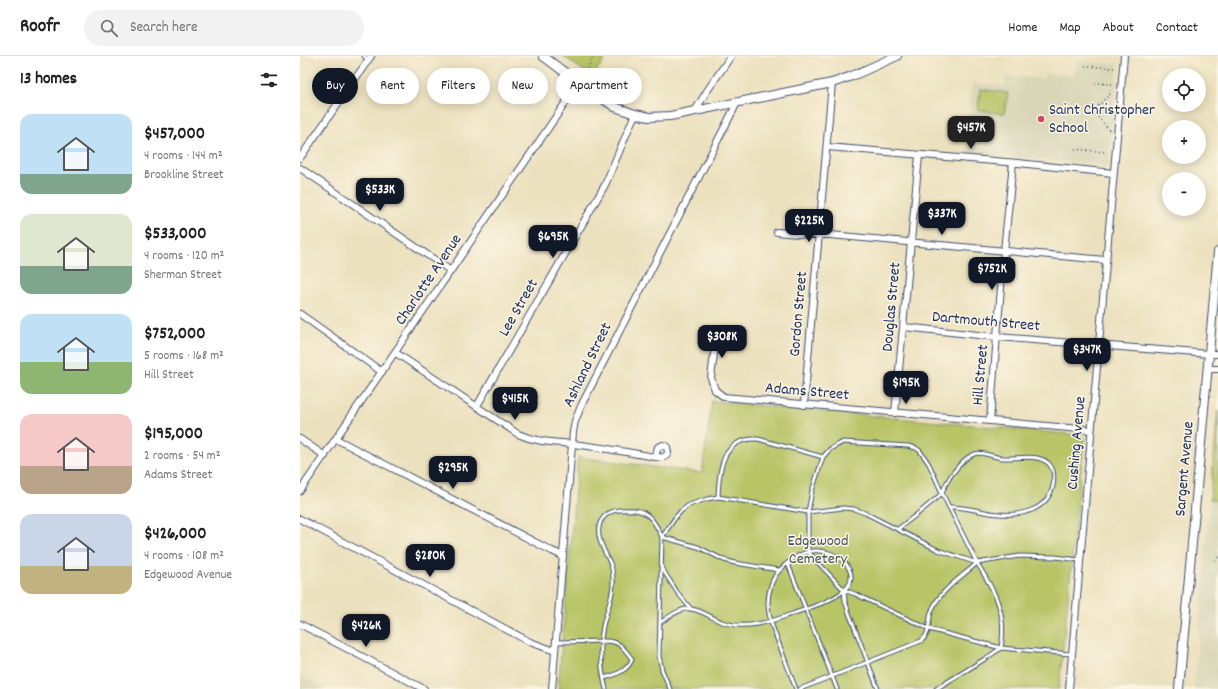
<!DOCTYPE html>
<meta charset="utf-8">
<style>
body{margin:0;font-family:Dekko,sans-serif;background:#f2f2f2;color:#222;height:100vh;display:flex;flex-direction:column;font-size:15px;white-space:nowrap}
*{box-sizing:border-box;margin:0}
p{font-size:13px;color:#767676}
.icon{flex:none;width:22px;height:22px;fill:none;stroke:currentColor;stroke-width:2;stroke-linecap:round;stroke-linejoin:round}
.map{position:relative;flex:1;overflow:hidden}
.sheet{display:flex;flex-direction:column;background:#fff;width:300px}
.sheet>*{flex:none}
.banner{position:absolute;left:12px;top:12px;width:380px;height:36px;display:flex;gap:8px}
.tools{position:absolute;left:862px;top:12px;display:grid;gap:8px}
.tools a{display:grid;place-items:center;width:44px;height:44px;border-radius:50%;background:#fff;box-shadow:0 2px 10px #0003;font-size:20px}
.price{position:absolute;translate:-50% -34px;padding:0 9px;border-radius:8px;background:#111827;color:#fff;font-size:13px;line-height:26px;filter:drop-shadow(0 1px 2px #0008)}
.price::after{content:'';position:absolute;left:50%;top:24px;width:12px;height:9px;margin-left:-6px;background:inherit;clip-path:polygon(0 0,100% 0,50% 100%)}
.price.on{background:#222;color:#fff}
ul{padding:0;list-style:none}
li{display:flex;align-items:center;gap:12px;height:100px;padding:0 20px}
li span{display:grid;place-items:center;flex:none;width:112px;height:80px;border-radius:12px;color:#555}
li>.icon{margin-inline-start:auto}
span .icon{width:48px;height:48px;fill:#fffc;stroke-width:1}
li b{font-size:17px}
h2{display:flex;justify-content:space-between;align-items:center;height:48px;padding:0 20px;font-size:17px}
.chip{padding:0 14px;border-radius:18px;background:#fff;box-shadow:0 2px 10px #0003;font-size:14px;line-height:36px}
.chip.on{background:#111827;color:#fff}
header{display:flex;align-items:center;gap:24px;box-sizing:border-box;height:56px;padding:0 20px;background:#fff;border-bottom:1px solid #e0e0e0}
header strong{font-size:19px}
nav{display:flex;gap:22px;margin-inline-start:auto;font-size:14px}
.search{width:280px;height:36px;background:#f2f2f2;display:flex;align-items:center;gap:10px;box-sizing:border-box;padding:0 14px;border-radius:22px;color:#767676;font-size:15px}
main{display:flex;flex:1;min-height:0}
.map>svg:first-child{display:block}
.built{fill:#d8d6b7}
.green{fill:#b8c466;stroke:#6a7a62}
.lines{fill:none;stroke-linecap:round;stroke-linejoin:round}
.service-casing{stroke:#3a4a6c;stroke-width:5}
.minor-casing{stroke:#3a4a6c;stroke-width:8}
.tertiary-casing{stroke:#3a4a6c;stroke-width:10}
.path{stroke:#3a4a6c;stroke-width:1.5;stroke-dasharray:1 3;stroke-linecap:butt}
.service{stroke:#fff;stroke-width:3}
.minor{stroke:#fff;stroke-width:6}
.tertiary{stroke:#fff;stroke-width:8}
.poi-dot{fill:#d1495b;stroke:#fcf5e5;stroke-width:1.5}
.labels{text-anchor:middle;dominant-baseline:central;stroke-width:3;stroke-linejoin:round;paint-order:stroke}
.poi-label{font-size:16px;fill:#1b2f5e;stroke:#fcf5e5;text-anchor:start}
.street-label{font-size:16px;fill:#1b2f5e;stroke:#fcf5e5}
.park-label{font-size:16px;fill:#425460;stroke:#fcf5e5}
</style>
<header>
<strong>Roofr</strong>
<div class="search"><svg class="icon" aria-label="search" viewBox="0 0 24 24"><circle cx="10" cy="10" r="6"/><path d="M15 15l6 6"/></svg>Search here</div>
<nav><a>Home</a><a>Map</a><a>About</a><a>Contact</a></nav>
</header>
<main>
<section class="sheet">
<h2>13 homes<svg class="icon" aria-label="filters" viewBox="0 0 24 24"><path d="M4 7h16M4 17h16"/><circle cx="9" cy="7" r="2"/><circle cx="15" cy="17" r="2"/></svg></h2>
<ul>
<li><span style="background:linear-gradient(#bfe0f5 75%,#7fa58c 0)"><svg class="icon" aria-label="home" viewBox="0 0 24 24"><path d="M3 11l9-7 9 7M6 9v11h12V9"/></svg></span><div><b>$457,000</b><p>4 rooms · 144 m²</p><p>Brookline Street</p></div></li>
<li><span style="background:linear-gradient(#dfe7d0 65%,#7fa58c 0)"><svg class="icon" aria-label="home" viewBox="0 0 24 24"><path d="M3 11l9-7 9 7M6 9v11h12V9"/></svg></span><div><b>$533,000</b><p>4 rooms · 120 m²</p><p>Sherman Street</p></div></li>
<li><span style="background:linear-gradient(#bfe0f5 60%,#8fb573 0)"><svg class="icon" aria-label="home" viewBox="0 0 24 24"><path d="M3 11l9-7 9 7M6 9v11h12V9"/></svg></span><div><b>$752,000</b><p>5 rooms · 168 m²</p><p>Hill Street</p></div></li>
<li><span style="background:linear-gradient(#f6c9c9 65%,#b9a48a 0)"><svg class="icon" aria-label="home" viewBox="0 0 24 24"><path d="M3 11l9-7 9 7M6 9v11h12V9"/></svg></span><div><b>$195,000</b><p>2 rooms · 54 m²</p><p>Adams Street</p></div></li>
<li><span style="background:linear-gradient(#c9d6e8 65%,#c2b280 0)"><svg class="icon" aria-label="home" viewBox="0 0 24 24"><path d="M3 11l9-7 9 7M6 9v11h12V9"/></svg></span><div><b>$426,000</b><p>4 rooms · 108 m²</p><p>Edgewood Avenue</p></div></li>
</ul>
</section>
<div class="map">
<svg width="918" height="633" viewBox="0 0 918 633">
<rect width="100%" height="100%" fill="#fcf5e5"/>
<filter id="ink" filterUnits="userSpaceOnUse"><feTurbulence type="fractalNoise" baseFrequency=".025" numOctaves="2"/><feDisplacementMap in="SourceGraphic" scale="8" xChannelSelector="R" yChannelSelector="G"/><feConvolveMatrix kernelMatrix="1 2 1 2 8 2 1 2 1" color-interpolation-filters="sRGB"/></filter>
<filter id="wash" filterUnits="userSpaceOnUse"><feTurbulence type="fractalNoise" baseFrequency=".012" numOctaves="4" result="noise"/><feDisplacementMap in="SourceGraphic" scale="16" xChannelSelector="R" yChannelSelector="G"/><feGaussianBlur stdDeviation="0.9" result="paint"/><feColorMatrix in="noise" values="0 0 0 0 0 0 0 0 0 0 0 0 0 0 0 0 0 1.4 0 .05"/><feComposite in="paint" operator="in"/></filter>
<g filter="url(#wash)">
<rect width="100%" height="100%" fill="#ece1be"/>
<g class="built">
<path d="M776,5L818,8L809,109L667,98L672,27L705,30L706,20L744,23L745,17L774,20Z"/>
<path d="M910,443L918,445V633H894Z"/>
<path d="M0,620L26,633H0Z"/>
</g>
<g class="green">
<path d="M263,0H307L292,21Z"/>
<path d="M680,33L708,37L704,58L678,54Z"/>
<path d="M412,345L779,379L784,383L759,633H258L278,401L402,417Z"/>
<path d="M918,355V445L910,443Z"/>
</g>
</g>
<g filter="url(#ink)">
<g class="lines">
<defs>
<g id="service">
<path d="M64,0L68,4"/>
<path d="M418,441C419,413 422,381 458,383L523,401"/>
<path d="M598,473C612,462 627,451 640,439C643,436 644,432 646,428C651,418 662,404 672,399C682,394 694,402 704,402C719,403 747,395 753,415C754,420 754,425 753,430C747,454 722,460 699,458C682,457 666,450 649,451"/>
<path d="M488,508L537,633"/>
<path d="M361,511L377,536L391,553"/>
<path d="M544,534L545,545L549,557L578,633"/>
<path d="M361,566C369,561 381,551 391,553C401,554 412,562 422,566C445,574 470,566 492,558C508,552 538,544 548,530C552,525 552,518 549,513C543,499 522,492 508,496C499,498 486,507 480,514C472,521 468,537 468,547C468,562 474,575 479,588C485,603 490,618 496,633"/>
<path d="M256,586L308,585L314,586L320,589L325,594L332,603C329,614 314,620 304,622"/>
<path d="M306,633C301,614 299,589 303,570C306,555 314,540 313,525C313,519 313,513 310,507C305,495 295,482 300,467C306,453 320,453 334,454C349,455 356,468 362,481L398,491L424,504L435,507L479,514"/>
<path d="M370,633L362,614L359,600L362,481L375,462L381,455L389,449L407,443L418,441L508,456L543,452L554,453L565,457L638,494L677,507L719,500L755,501L779,504"/>
<path d="M500,633L621,585C632,577 627,565 632,554C640,534 662,521 677,507L642,437L629,408L620,395L616,392L608,390L543,386L530,393L523,401L512,435L508,456V496L544,534L555,538L629,573L701,592L771,598"/>
<path d="M636,633L688,601L701,592C708,558 694,534 677,507"/>
</g>
<g id="minor">
<path d="M395,55L407,35L431,0"/>
<path d="M527,91L718,107L813,117"/>
<path d="M0,102L71,0"/>
<path d="M0,112L151,215"/>
<path d="M477,176L508,179H530L805,204"/>
<path d="M0,258L82,316"/>
<path d="M604,271L697,281L909,298H918"/>
<path d="M417,274L411,322L415,334L424,341L791,374"/>
<path d="M96,297L218,378C236,386 253,386 272,388C300,391 327,396 355,401C360,401 365,403 368,397L367,391L363,389L358,391L355,401"/>
<path d="M908,313H918"/>
<path d="M504,349L532,27"/>
<path d="M177,350L305,129L335,58"/>
<path d="M595,357L619,100"/>
<path d="M690,365L704,195L713,107"/>
<path d="M0,383L25,400"/>
<path d="M36,383L252,495L263,500"/>
<path d="M0,435L279,27"/>
<path d="M0,463L230,586L255,595"/>
<path d="M0,568L124,633"/>
<path d="M252,633L273,376L275,365L282,348L437,47"/>
<path d="M769,633L824,0"/>
</g>
<g id="tertiary">
<path d="M243,0L279,27L315,51L335,58L349,61L370,60L395,55L532,27L552,20L597,0"/>
<path d="M879,633L918,196"/>
</g>
</defs>
<use href="#service" class="service-casing"/>
<use href="#minor" class="minor-casing"/>
<use href="#tertiary" class="tertiary-casing"/>
<g class="path">
<path d="M785,10L814,12"/>
<path d="M285,20L293,0"/>
<path d="M795,27L813,28"/>
<path d="M809,74L793,55L812,36"/>
<path d="M775,93L806,96"/>
<path d="M915,505L918,501"/>
</g>
<use href="#service" class="service"/>
<use href="#minor" class="minor"/>
<use href="#tertiary" class="tertiary"/>
</g>
</g>
<circle class="poi-dot" cx="741" cy="63" r="4"/>
<g class="labels">
<g class="poi-label">
<text x="749" y="54">Saint Christopher<tspan x="749" dy="18">School</tspan></text>
</g>
<g class="street-label">
<text transform="translate(129 224) rotate(-56)">Charlotte Avenue</text>
<text transform="translate(592 251) rotate(-85)">Douglas Street</text>
<text transform="translate(219 252) rotate(-60)">Lee Street</text>
<text transform="translate(499 258) rotate(-85)">Gordon Street</text>
<text transform="translate(686 266) rotate(5)">Dartmouth Street</text>
<text transform="translate(288 309) rotate(-64)">Ashland Street</text>
<text transform="translate(681 319) rotate(-85)">Hill Street</text>
<text transform="translate(507 336) rotate(5)">Adams Street</text>
<text transform="translate(777 387) rotate(-85)">Cushing Avenue</text>
<text transform="translate(885 413) rotate(-85)">Sargent Avenue</text>
</g>
<g class="park-label">
<text x="518" y="485">Edgewood<tspan x="518" dy="18">Cemetery</tspan></text>
</g>
</g>
</svg>
<div class="tools">
<a><svg class="icon" aria-label="locate" viewBox="0 0 24 24"><circle cx="12" cy="12" r="6"/><path d="M12 2v4M12 18v4M2 12h4M18 12h4"/></svg></a>
<a>+</a>
<a>−</a>
</div>
<b class="price on" style="left:671px;top:94px">$457K</b>
<b class="price" style="left:80px;top:156px">$533K</b>
<b class="price" style="left:642px;top:180px">$337K</b>
<b class="price" style="left:509px;top:187px">$225K</b>
<b class="price" style="left:253px;top:203px">$695K</b>
<b class="price" style="left:692px;top:235px">$752K</b>
<b class="price" style="left:422px;top:303px">$308K</b>
<b class="price" style="left:787px;top:316px">$347K</b>
<b class="price" style="left:606px;top:349px">$195K</b>
<b class="price" style="left:215px;top:365px">$415K</b>
<b class="price" style="left:153px;top:434px">$295K</b>
<b class="price" style="left:130px;top:522px">$280K</b>
<b class="price" style="left:66px;top:592px">$426K</b>
<div class="banner">
<a class="chip on">Buy</a>
<a class="chip">Rent</a>
<a class="chip">Filters</a>
<a class="chip">New</a>
<a class="chip">Apartment</a>
</div>
</div>
</main>
